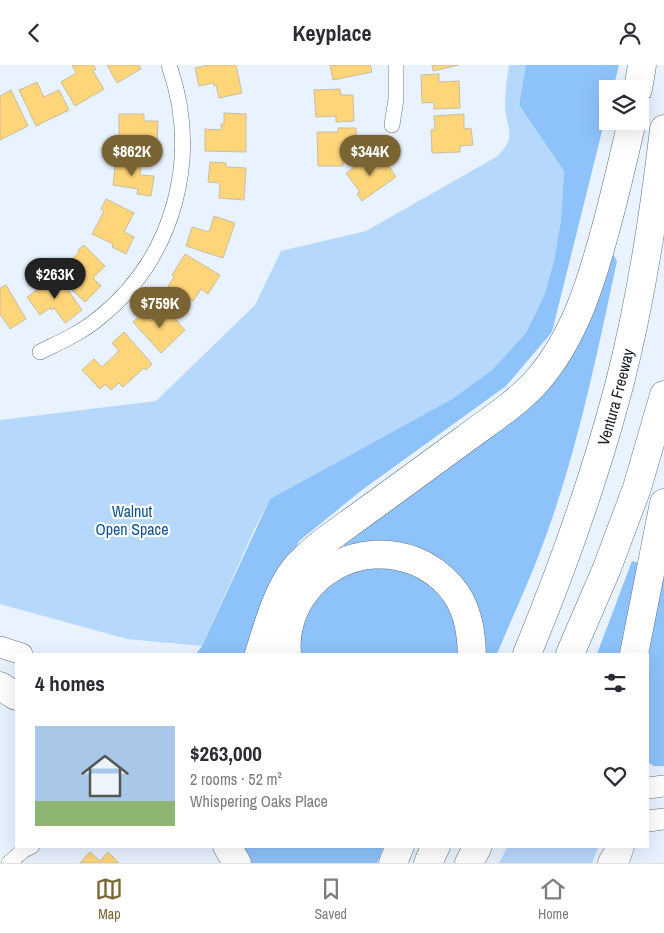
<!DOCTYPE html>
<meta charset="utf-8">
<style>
body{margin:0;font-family:"Archivo Narrow",sans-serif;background:#f7f7f7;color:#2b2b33;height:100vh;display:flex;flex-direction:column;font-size:19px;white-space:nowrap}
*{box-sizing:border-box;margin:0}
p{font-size:16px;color:#7c7c81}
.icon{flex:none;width:28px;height:28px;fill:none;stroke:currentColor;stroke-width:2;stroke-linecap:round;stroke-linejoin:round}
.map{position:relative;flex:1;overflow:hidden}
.drawer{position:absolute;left:15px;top:588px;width:634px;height:195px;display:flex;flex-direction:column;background:#fff;border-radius:0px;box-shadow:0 5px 20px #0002}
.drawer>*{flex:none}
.buttons{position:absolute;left:599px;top:15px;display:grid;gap:10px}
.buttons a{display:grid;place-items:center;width:50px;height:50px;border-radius:0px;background:#fff;box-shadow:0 5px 20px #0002;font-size:25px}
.price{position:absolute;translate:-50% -42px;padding:0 11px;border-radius:18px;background:#7a6434;color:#fff;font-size:16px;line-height:32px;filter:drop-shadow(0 1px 2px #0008)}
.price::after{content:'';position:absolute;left:50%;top:30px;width:15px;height:11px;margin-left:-8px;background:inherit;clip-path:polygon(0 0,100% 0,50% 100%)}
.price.on{background:#222;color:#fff}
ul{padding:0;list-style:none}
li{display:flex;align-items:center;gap:15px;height:125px;padding:0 20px}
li+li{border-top:1px solid #e1e1e2}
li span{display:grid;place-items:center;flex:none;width:140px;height:100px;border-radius:0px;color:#555}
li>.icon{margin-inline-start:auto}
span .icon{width:60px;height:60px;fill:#fffc;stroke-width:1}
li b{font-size:21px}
h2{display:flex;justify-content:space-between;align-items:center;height:60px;padding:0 20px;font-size:21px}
header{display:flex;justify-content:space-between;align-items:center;height:65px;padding:0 20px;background:#fff;font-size:22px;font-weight:800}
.tabs{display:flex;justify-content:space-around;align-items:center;height:70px;border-top:1px solid #e1e1e2;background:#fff;font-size:14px;color:#7c7c81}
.tabs a{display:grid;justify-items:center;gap:2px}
.tabs .on{color:#7a6434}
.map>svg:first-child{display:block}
.green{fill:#b7d8fd}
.forest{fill:#8ec2fa}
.building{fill:#ffd579;stroke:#c8bea8}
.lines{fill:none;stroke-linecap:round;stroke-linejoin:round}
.minor-casing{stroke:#637283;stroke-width:16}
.secondary-casing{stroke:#637283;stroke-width:22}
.motorway-casing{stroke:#637283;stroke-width:29}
.minor{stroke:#fff;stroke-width:15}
.secondary{stroke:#fff;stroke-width:21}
.motorway{stroke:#fff;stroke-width:28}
.labels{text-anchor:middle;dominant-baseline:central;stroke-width:4.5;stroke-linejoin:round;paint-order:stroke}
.street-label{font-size:16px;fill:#181e25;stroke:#fff}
.park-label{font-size:16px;fill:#0d5391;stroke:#fff}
</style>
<header><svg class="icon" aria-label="back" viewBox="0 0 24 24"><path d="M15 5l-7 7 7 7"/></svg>Keyplace<svg class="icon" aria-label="person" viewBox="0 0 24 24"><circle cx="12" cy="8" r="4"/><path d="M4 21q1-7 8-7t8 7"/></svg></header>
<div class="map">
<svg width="664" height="798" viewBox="0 0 664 798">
<rect width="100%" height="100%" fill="#e9f3ff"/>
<g class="green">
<path d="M509,0H526L519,40L564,106L561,155L554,196L544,231L526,268L492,305L452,334L270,434L253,467L202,581L127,574L0,539V355L156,336L255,240L281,186L366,166L496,92C519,71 506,65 505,40C505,27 507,13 509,0Z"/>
<path d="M508,781L598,782L592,798H499Z"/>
</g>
<g class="forest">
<path d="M526,0H619L613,24H608L607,46L552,267L506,321L362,425L299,476L244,589H196L202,581L270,434L452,334L492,305L526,268L544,231L554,196L561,155L564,106L519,40Z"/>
<path d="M613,189L617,196C596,294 576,393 540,487C527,521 511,555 497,589H474L452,518L346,489L343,474L515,346Z"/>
<path d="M664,480V701H654L648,697V589Z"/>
<path d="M632,496L642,499L623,589H597Z"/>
<path d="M390,499L427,517L447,540L455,558L458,575L457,589H294L301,549L339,508Z"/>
<path d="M241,781H384L377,798H247Z"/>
</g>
<g class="building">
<path d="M72,0H93L96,4L93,6L104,24L75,41L61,17L76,8Z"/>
<path d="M107,0H139L141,4L117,18Z"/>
<path d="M208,0H236L242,28L219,33L216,20L214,21L213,18L199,21L195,3Z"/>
<path d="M330,0H370L372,7L333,15Z"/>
<path d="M432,0H459L433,6Z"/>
<path d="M439,9V17L459,16L460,43L434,44V37L422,38L421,10Z"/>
<path d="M37,17L44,32L59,25L69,45L36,61L19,25Z"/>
<path d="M340,24L341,30H353L354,56L336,57V51L316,52L314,25Z"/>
<path d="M11,25L28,61L0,75V31Z"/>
<path d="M224,48L246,49V87L205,86V64L221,65V59H224Z"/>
<path d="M119,49H144V56H158L157,83H141V77H119Z"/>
<path d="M464,49V64L471,63L473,80L460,81V87L432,88L431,65L435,64L434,51Z"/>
<path d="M338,63H356V85H343V101H318L317,67H338Z"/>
<path d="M370,91L379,104L387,98L396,112L362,136L357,129L360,127L346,108Z"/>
<path d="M116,93L142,96L140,110L154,111L151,131L137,129L138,124L113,120Z"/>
<path d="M210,97L226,98V102L246,103L244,135L219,133L220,118L208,117Z"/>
<path d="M106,134L134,148L124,167L134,172L126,189L112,182L113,179L92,169L104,146L101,144Z"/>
<path d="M214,151L235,158L223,193L186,181L192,162L209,167Z"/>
<path d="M84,180L105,201L93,213L101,221L85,237L71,224L74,221L60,207L79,187L78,185Z"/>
<path d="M185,189L220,210L208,229L201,224L193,236L168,221L174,212L172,210Z"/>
<path d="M57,210L82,245L65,258L54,243L52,245L50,243L40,250L27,232Z"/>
<path d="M6,220L26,254L10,264L1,250L0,251V223Z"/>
<path d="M165,243L185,265L161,288L133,257L143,248L151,256Z"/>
<path d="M124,267L152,299L146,305L144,303L123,322L119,318L111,325L105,319L100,324L82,305L94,294L102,302L119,286L112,278Z"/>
<path d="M90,787L100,796L108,787L119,798H80Z"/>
</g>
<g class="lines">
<defs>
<g id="minor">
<path d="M392,60L396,34V0"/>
<path d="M40,287C60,277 81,268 99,253C175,192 201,92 169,0"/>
<path d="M9,798L24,785L32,781"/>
</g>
<g id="secondary">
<path d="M0,582L22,589"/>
<path d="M648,723L664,721"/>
<path d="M648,756L664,754"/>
</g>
<g id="motorway">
<path d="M638,24L642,0"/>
<path d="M259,589C268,561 276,529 294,505C311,484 336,468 358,452C394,426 429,400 465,374C489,356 516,339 536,317C575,273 592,215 607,159C616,125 624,91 632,56"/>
<path d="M287,589C285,569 291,547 302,531C336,480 410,475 450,521C467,540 471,564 472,589"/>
<path id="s1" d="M527,589C563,502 595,412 619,321C641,236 654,151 664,64"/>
<path d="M570,589L607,503L637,423L664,330"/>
<path d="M634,589L664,438"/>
<path d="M0,621L16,631"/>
<path d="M227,781L237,798"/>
<path d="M393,798L400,781"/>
<path d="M428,798L436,781"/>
<path d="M469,798L478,781"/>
<path d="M612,798L617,790L620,781"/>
</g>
</defs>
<use href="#minor" class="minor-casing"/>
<use href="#secondary" class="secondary-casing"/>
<use href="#motorway" class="motorway-casing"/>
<use href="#minor" class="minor"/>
<use href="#secondary" class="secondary"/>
<use href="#motorway" class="motorway"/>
</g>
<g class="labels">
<g class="street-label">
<text stroke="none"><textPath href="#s1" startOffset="272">Ventura Freeway</textPath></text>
</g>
<g class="park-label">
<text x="132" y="446">Walnut<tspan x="132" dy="18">Open Space</tspan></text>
</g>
</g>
</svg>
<div class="buttons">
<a><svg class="icon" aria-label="layers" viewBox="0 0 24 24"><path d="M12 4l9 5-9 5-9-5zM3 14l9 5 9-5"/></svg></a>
</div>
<b class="price" style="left:132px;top:112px">$862K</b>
<b class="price" style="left:370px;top:112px">$344K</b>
<b class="price on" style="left:55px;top:235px">$263K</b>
<b class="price" style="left:160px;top:264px">$759K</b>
<section class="drawer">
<h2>4 homes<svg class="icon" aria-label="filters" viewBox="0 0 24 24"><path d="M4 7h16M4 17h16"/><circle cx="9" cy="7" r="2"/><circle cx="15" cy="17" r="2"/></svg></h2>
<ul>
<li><span style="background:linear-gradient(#a9c7e8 75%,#8fb573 0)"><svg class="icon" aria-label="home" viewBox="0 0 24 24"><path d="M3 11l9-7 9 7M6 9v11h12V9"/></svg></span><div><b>$263,000</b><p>2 rooms · 52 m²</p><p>Whispering Oaks Place</p></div><svg class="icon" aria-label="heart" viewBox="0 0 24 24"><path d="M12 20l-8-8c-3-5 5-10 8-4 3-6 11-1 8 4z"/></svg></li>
</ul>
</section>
</div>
<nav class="tabs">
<a class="on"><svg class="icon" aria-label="map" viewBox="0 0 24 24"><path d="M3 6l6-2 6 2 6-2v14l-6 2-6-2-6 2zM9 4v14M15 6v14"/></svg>Map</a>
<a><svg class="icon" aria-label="saved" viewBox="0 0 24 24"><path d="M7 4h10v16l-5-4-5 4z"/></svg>Saved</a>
<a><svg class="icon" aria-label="home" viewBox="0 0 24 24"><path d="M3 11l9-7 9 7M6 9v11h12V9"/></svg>Home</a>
</nav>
